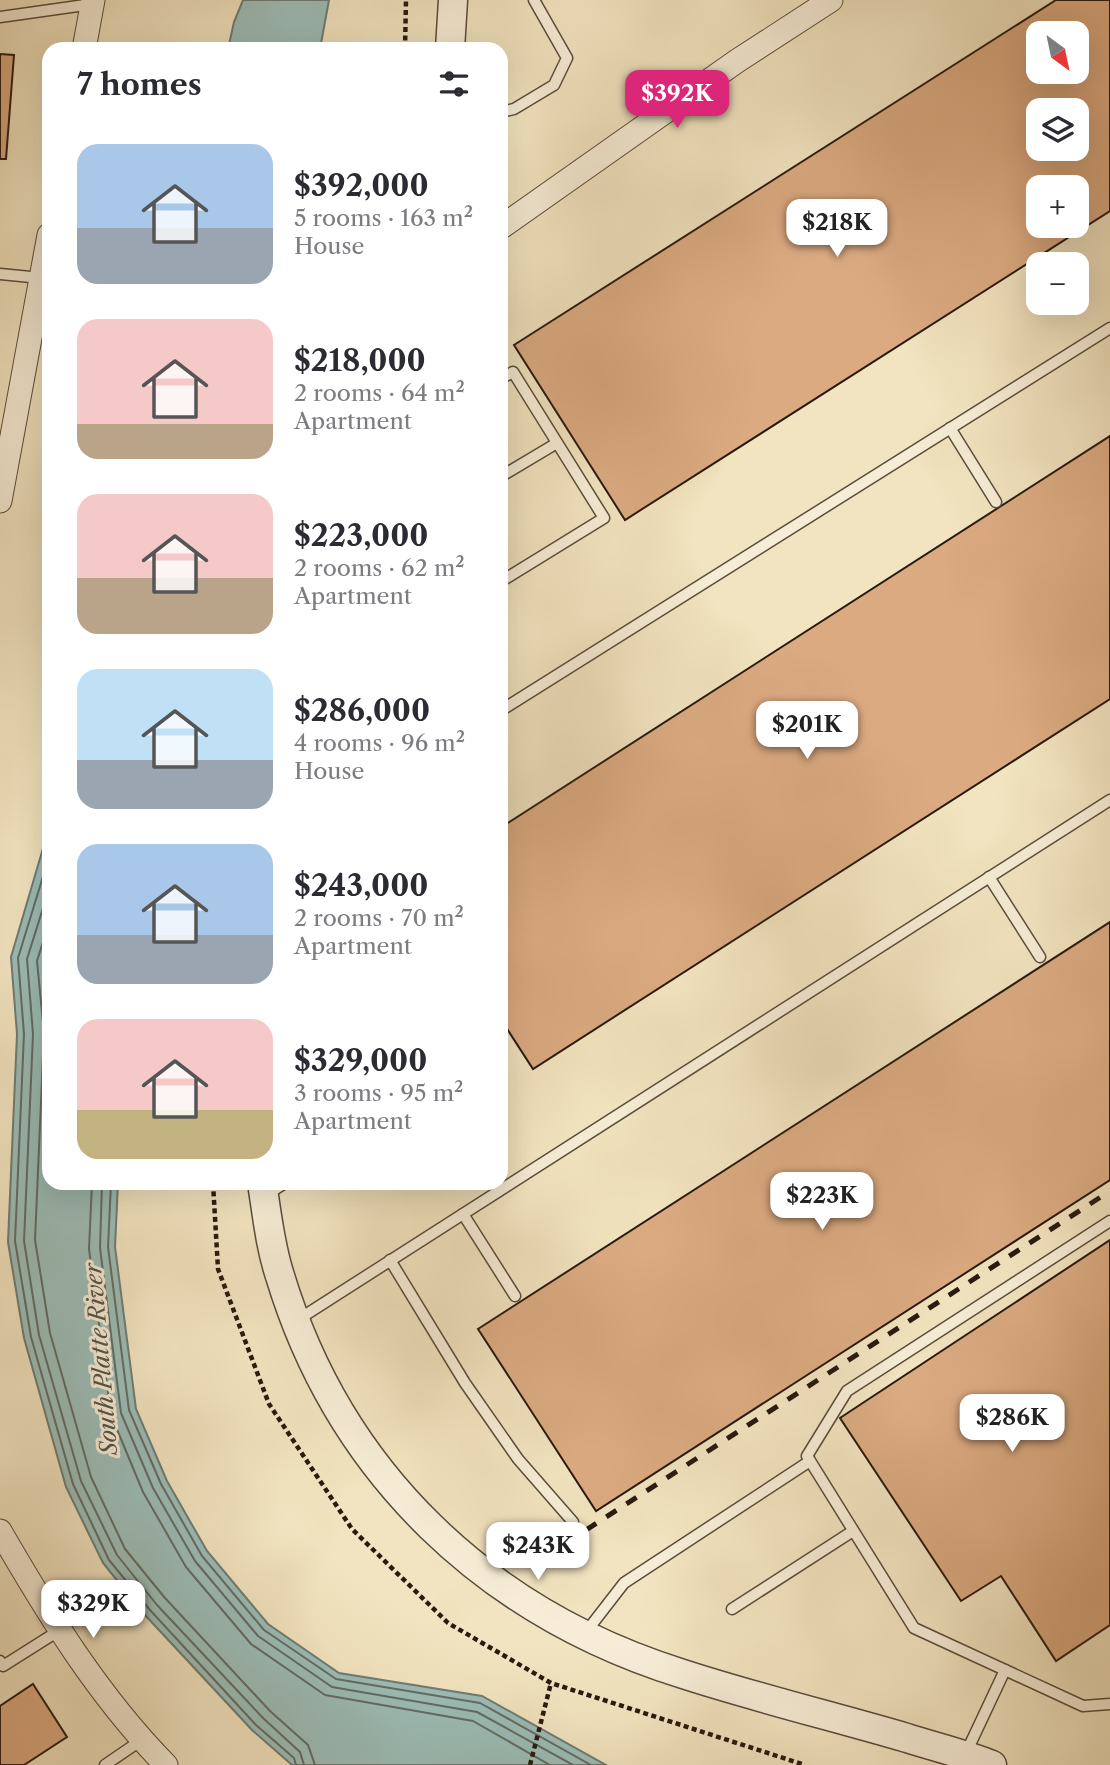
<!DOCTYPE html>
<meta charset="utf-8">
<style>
body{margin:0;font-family:"Libre Caslon Text",serif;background:#f7f7f7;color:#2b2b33;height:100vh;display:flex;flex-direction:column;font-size:26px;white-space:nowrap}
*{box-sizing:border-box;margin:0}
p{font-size:23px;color:#7c7c81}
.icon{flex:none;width:38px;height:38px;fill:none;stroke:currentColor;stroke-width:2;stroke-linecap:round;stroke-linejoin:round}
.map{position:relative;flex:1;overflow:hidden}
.panel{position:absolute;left:42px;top:42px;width:466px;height:1148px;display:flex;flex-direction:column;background:#fff;border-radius:21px;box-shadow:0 7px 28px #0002}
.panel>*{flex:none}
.needle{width:46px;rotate:147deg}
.buttons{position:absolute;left:1026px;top:21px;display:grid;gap:14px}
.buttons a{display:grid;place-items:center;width:63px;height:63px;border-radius:14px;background:#fff;box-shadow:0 7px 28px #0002;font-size:35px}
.price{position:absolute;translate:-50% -60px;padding:0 16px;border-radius:14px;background:#fff;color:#222;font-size:23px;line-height:46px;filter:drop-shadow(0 2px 4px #0008)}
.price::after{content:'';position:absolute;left:50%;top:42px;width:21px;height:16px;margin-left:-10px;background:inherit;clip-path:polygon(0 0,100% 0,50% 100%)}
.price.current{background:#db2777;color:#fff}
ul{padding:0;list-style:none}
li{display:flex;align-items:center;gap:21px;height:175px;padding:0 35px}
li span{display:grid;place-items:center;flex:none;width:196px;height:140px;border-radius:21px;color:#555}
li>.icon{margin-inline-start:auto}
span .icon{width:84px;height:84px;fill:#fffc;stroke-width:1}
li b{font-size:30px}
h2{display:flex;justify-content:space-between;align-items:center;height:84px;padding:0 35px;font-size:30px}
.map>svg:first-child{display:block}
.water{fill:#9cbeb8;stroke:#6e7c74;stroke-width:2}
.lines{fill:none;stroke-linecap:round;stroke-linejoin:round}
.shore{stroke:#626c64;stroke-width:2}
.building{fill:#dbaa81;stroke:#281a0f;stroke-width:2;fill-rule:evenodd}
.service-casing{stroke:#5a4c3b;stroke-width:13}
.minor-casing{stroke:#5a4c3b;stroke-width:25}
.tertiary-casing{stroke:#5a4c3b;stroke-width:31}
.path{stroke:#281a0f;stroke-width:4.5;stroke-dasharray:5 3.5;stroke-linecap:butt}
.service{stroke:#f7edd6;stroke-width:10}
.minor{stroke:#f7edd6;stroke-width:23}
.tertiary{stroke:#f7edd6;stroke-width:28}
.rail{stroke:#281a0f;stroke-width:5;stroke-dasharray:12 12;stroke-linecap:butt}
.labels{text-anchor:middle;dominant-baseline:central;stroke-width:6;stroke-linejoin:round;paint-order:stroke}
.water-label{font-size:23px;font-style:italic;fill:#51534a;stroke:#f7edd6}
</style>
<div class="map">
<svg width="1110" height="1765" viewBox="0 0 1110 1765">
<rect width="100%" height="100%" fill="#f2e4c0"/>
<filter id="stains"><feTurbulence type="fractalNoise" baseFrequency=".00286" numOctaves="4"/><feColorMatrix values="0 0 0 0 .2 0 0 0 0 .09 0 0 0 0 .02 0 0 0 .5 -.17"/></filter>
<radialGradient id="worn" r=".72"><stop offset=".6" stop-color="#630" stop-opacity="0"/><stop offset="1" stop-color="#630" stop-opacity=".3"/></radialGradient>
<g class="water">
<path d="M243,0H329L320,49H228L234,22Z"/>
<path d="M49,828V1183H118L115,1247L136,1409L167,1481L207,1551L268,1624L339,1673L482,1696L606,1765H292L252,1730L145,1615L103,1563L66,1487L24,1338L8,1242L17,1034L11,957Z"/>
</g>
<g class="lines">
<g class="shore">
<path d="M49,857L18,958L24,1034L15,1241L31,1337L73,1484L109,1560L150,1610L256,1725L294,1758L296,1765"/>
<path d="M49,889L27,959L33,1034L24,1241L39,1335L81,1481L117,1555L157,1605L263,1718L300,1752L304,1765"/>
<path d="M49,923L37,961L44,1033L35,1240L50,1333L91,1477L125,1549L165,1598L270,1711L308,1745L315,1765"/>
<path d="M92,1183L89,1249L111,1415L143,1492L186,1567L251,1644L325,1695L473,1721L550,1765"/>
<path d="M102,1183L100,1248L121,1413L153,1488L195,1561L258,1636L332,1687L477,1712L573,1765"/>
<path d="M111,1183L108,1247L129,1410L161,1484L202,1556L264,1630L336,1679L480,1703L591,1765"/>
</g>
</g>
<g class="building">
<path d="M1056,0H1110V211L625,520L514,345ZM1038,33H1076V72H1038ZM1038,110H1076V149H1038ZM1038,187H1076V226H1038Z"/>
<path d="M0,54L14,55L6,159H0Z"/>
<path d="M1110,436V699L533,1069L500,1018V828Z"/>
<path d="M1110,922V1180L596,1511L478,1329Z"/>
<path d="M1110,1240V1625L1056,1661L1001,1576L961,1601L840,1418Z"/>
<path d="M33,1684L67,1737L24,1765H0V1706Z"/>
</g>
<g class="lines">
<defs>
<g id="service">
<path d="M0,17L92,4"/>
<path d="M500,112L514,109L554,85L567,58L534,0"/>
<path d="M0,274L41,278"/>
<path d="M500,379L513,372L604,518L500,582"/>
<path d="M950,428L996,502"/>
<path d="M500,477L557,443"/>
<path d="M500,711L1110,328"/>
<path d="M989,877L1040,957"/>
<path d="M266,1195L285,1183"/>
<path d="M463,1214L515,1296"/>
<path d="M1110,1221L847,1391L807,1456L914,1628L1083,1706L1110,1704"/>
<path d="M390,1260L465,1383L518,1459L573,1522"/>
<path d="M299,1319L1110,800"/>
<path d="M732,1609L853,1531"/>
<path d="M586,1632L624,1583L810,1461"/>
<path d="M0,1661L3,1666L60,1630"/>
<path d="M966,1753L1005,1670"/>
<path d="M105,1765L143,1739"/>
</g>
<g id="minor">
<path d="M84,49L93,0"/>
<path d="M500,228L737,61L831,0"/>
<path d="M0,501L49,235"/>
<path d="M0,1531C48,1614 99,1697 166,1765"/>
</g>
<g id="tertiary">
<path d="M450,49L453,0"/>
<path d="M262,1183C267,1214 270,1246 280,1276C340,1474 487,1613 683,1674C757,1698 832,1716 907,1738C935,1747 965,1754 992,1765"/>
</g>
</defs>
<use href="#service" class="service-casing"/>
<use href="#minor" class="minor-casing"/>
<use href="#tertiary" class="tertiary-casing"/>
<g class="path">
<path d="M405,49L406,0"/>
<path d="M213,1183L218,1269L269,1404L352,1529L448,1623L551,1683L805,1765"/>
<path d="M530,1765L551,1683"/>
</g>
<use href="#service" class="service"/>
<use href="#minor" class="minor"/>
<use href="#tertiary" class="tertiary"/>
<path class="rail" d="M566,1543L1110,1191"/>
</g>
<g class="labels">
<g class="water-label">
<text transform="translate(101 1359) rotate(-95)">South Platte River</text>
</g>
</g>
<rect width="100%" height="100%" filter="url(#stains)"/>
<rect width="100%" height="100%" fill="url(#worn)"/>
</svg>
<div class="buttons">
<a><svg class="needle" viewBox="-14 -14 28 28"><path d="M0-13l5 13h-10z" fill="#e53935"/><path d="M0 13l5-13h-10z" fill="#7c7c81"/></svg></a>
<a><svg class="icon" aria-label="layers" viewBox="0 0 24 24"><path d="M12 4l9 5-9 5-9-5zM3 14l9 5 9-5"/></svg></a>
<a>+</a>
<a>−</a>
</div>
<b class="price current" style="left:677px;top:130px">$392K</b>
<b class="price" style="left:837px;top:259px">$218K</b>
<b class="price" style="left:807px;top:761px">$201K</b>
<b class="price" style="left:822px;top:1232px">$223K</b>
<b class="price" style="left:1012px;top:1454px">$286K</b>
<b class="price" style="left:538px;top:1582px">$243K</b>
<b class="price" style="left:93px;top:1640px">$329K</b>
<section class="panel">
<h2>7 homes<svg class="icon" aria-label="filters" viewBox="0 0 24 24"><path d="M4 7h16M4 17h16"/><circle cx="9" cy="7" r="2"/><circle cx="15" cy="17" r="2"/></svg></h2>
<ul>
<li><span style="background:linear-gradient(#a9c7e8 60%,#9aa5b1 0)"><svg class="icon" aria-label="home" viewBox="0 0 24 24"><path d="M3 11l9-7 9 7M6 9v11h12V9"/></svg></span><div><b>$392,000</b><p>5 rooms · 163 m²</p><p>House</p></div></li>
<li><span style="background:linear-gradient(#f6c9c9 75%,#b9a48a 0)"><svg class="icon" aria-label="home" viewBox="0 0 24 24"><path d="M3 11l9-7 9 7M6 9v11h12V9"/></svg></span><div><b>$218,000</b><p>2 rooms · 64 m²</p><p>Apartment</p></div></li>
<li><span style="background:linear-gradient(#f6c9c9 60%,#b9a48a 0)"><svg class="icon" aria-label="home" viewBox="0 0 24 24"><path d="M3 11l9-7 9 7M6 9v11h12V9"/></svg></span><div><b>$223,000</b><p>2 rooms · 62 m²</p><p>Apartment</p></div></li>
<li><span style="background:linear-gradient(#bfe0f5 65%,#9aa5b1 0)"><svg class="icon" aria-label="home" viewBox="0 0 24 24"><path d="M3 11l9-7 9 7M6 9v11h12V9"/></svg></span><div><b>$286,000</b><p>4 rooms · 96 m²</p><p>House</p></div></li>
<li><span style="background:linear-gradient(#a9c7e8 65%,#9aa5b1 0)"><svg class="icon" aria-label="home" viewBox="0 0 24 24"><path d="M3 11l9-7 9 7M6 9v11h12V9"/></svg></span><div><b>$243,000</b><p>2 rooms · 70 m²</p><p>Apartment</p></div></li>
<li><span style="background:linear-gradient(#f6c9c9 65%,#c2b280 0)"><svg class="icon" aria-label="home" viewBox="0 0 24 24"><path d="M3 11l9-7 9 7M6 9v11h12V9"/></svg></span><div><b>$329,000</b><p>3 rooms · 95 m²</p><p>Apartment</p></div></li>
</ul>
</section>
</div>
